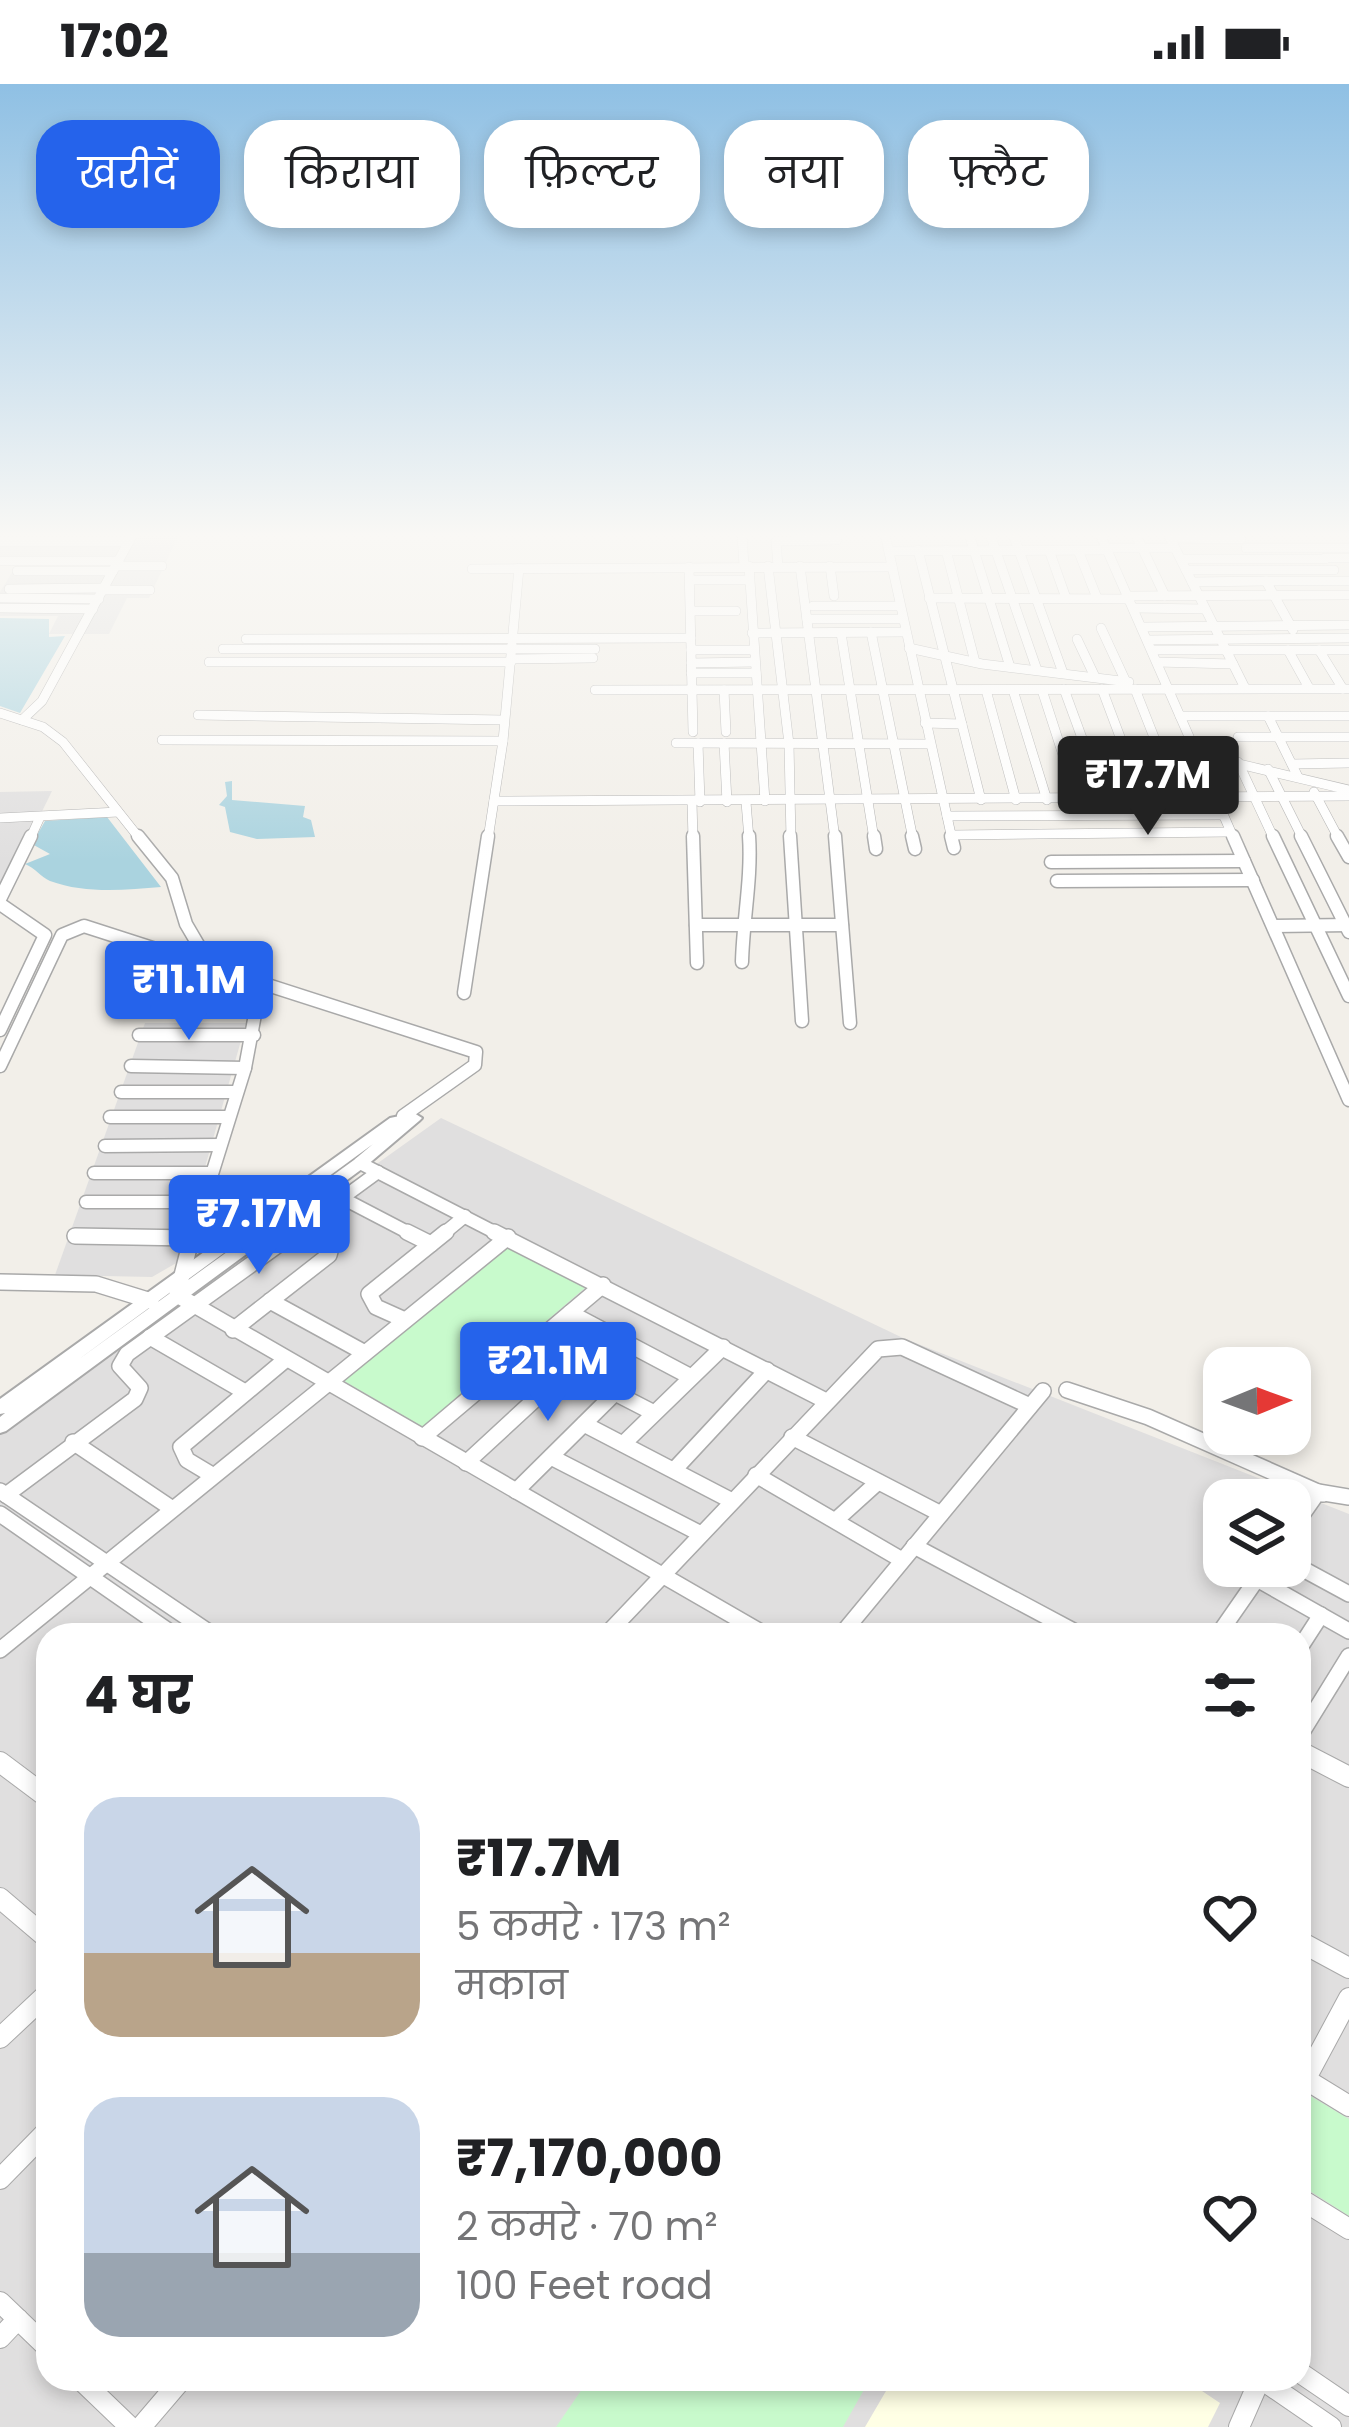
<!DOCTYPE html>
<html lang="hi">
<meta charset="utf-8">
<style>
body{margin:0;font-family:Poppins,"Noto Sans Devanagari",sans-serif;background:#f6f6f6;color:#202124;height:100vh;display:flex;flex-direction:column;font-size:45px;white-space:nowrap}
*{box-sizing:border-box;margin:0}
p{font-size:39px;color:#757577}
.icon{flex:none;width:66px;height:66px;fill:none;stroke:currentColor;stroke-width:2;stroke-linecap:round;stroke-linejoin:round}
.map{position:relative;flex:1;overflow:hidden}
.details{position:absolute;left:36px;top:1539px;width:1275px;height:768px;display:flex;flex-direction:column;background:#fff;border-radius:36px;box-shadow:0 6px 18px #0003}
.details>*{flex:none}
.banner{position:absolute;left:36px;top:36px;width:1278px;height:108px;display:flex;gap:24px}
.needle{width:78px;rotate:89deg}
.tools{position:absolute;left:1203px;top:1263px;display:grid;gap:24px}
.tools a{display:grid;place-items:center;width:108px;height:108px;border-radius:24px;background:#fff;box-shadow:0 6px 18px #0003;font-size:60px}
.price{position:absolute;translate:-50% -102px;padding:0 27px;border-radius:12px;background:#2563eb;color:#fff;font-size:39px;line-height:78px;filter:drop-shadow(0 3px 6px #0008)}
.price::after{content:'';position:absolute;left:50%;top:72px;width:36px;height:27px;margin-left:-18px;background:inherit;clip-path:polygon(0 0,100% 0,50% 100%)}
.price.current{background:#222;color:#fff}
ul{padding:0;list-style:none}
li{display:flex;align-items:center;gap:36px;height:300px;padding:0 48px}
li span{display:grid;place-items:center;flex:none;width:336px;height:240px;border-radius:36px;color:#555}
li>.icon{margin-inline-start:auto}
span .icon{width:144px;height:144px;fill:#fffc;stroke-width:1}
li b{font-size:51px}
h2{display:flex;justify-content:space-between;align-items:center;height:144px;padding:0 48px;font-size:51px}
.chip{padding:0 42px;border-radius:36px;background:#fff;box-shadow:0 6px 18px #0003;font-size:42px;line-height:108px}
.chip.current{background:#2563eb;color:#fff}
.status{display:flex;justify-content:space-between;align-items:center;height:84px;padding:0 60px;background:#fff;direction:ltr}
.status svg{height:33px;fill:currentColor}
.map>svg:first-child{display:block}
.residential{fill:#e0dfdf;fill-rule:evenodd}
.education{fill:#ffffe5}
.park{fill:#c8facc}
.water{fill:#aad3df}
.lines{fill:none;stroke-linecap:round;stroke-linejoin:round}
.minor-far3-casing{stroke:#a9a9a9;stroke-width:10}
.minor-far2-casing{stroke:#a9a9a9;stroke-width:15}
.minor-far1-casing{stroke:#a9a9a9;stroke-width:18}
.minor-casing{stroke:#a9a9a9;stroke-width:22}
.tertiary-casing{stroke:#a9a9a9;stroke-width:4}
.minor-far3{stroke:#fff;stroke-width:9}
.minor-far2{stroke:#fff;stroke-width:12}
.minor-far1{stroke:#fff;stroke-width:15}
.minor{stroke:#fff;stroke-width:20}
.tertiary{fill:#fff;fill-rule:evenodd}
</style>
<div class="status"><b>17:02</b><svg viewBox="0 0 49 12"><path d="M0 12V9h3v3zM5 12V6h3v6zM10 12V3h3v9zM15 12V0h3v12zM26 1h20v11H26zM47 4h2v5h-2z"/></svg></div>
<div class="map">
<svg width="1349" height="2343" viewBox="0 0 1349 2343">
<rect width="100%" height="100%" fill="#f2efe9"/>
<g class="residential">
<path d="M0,450H179L149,514H127L109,550H49L58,532H0V508L16,482L0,481Z"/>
<path d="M52,707L0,813V708Z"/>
<path d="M145,939H246L178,1178L152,1193L55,1191Z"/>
<path d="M441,1034L903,1254L1349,1430V2343H0V1349ZM1224,1416H1290V1482H1224ZM48,1551H1299V2295H48Z"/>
</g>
<path class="education" d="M893,2295H1184L1220,2319L1208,2343H865Z"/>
<g class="park">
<path d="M509,1163L586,1203L423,1343L344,1297Z"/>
<path d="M1307,2010L1349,2035V2132L1299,2100V2027Z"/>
<path d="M589,2295H870L843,2343H556Z"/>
</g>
<g class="water">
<path d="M0,534L49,535V553L65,552L20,629L0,622Z"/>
<path d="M232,697V716L305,722L303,733L311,736L315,753L257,755L230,748L225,723L219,721L227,712L225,698Z"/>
<path d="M107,733L161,803C125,806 85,810 50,797C41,793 35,784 25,780L50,770L32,760L45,737Z"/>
</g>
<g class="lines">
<defs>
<g id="minor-far3">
<path d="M742,450L744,482"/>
<path d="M885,450L952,755"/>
<path d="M969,450L1010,583"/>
<path d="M990,450L1037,586"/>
<path d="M1013,450L1063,589"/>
<path d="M1100,450L1234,755"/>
<path d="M1168,450L1245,604"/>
<path d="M1136,451L1165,512"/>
<path d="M1170,454L1241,455"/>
<path d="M0,458H129"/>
<path d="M1106,464H1175"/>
<path d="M1246,464H1349"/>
<path d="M918,466L981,716"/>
<path d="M946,466L975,578"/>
<path d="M1049,466L1066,514"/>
<path d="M1078,466L1097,514"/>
<path d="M889,467L1107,466"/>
<path d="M1325,474H1349"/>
<path d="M1181,475H1325"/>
<path d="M0,477H118"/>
<path d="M116,482H162"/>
<path d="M749,482L765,717"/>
<path d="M768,482L789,660L791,755"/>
<path d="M778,482L776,457L837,456"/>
<path d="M800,482L835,755"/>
<path d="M830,482L834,512"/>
<path d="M689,483L693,648"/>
<path d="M472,485L892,483"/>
<path d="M1186,486H1334"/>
<path d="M17,487H113"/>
<path d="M690,496H749"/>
<path d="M1192,498L1266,497"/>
<path d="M9,505L104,504"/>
<path d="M103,506H150"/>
<path d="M1129,512L1349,511"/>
<path d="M0,514L99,515"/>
<path d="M929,514L1130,515"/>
<path d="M813,522H900"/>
<path d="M0,524L93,525"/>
<path d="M1135,524L1205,525"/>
<path d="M691,527H736"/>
<path d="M807,535H902"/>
<path d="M1144,543L1349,541"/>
<path d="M1101,544L1126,598"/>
<path d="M1293,546L1266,497H1349"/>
<path d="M871,548L913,755"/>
<path d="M752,549L905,548"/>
<path d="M841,549L874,755"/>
<path d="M246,555L691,554"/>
<path d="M1077,555L1095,593"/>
<path d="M1148,556L1349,554"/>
<path d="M909,564L982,580L1129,598"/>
<path d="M223,565H595"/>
<path d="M691,566H754"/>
<path d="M1152,566H1349"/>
<path d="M1288,566L1309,604"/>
<path d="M1319,566L1343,605"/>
<path d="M512,575L593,574"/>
<path d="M209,578H511"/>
<path d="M1157,578L1233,580"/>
<path d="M691,579L755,578"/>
<path d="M691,589H756"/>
<path d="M1064,605L1104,714"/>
<path d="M1102,605L1143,714"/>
<path d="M1135,605L1178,714"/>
<path d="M595,606L1349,605"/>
<path d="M724,606L726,648"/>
<path d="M986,606L1016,716"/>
<path d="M1013,606L1047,716"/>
<path d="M1042,606L1077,714"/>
<path d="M0,629L43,643L63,658L140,755"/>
<path d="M198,631L504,636"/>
<path d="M1180,632H1349"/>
<path d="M1268,632L1298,693"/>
<path d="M22,636L42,617L133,450"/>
<path d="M925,639L962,640"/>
<path d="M1238,653H1349"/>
<path d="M162,656L503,657"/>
<path d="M676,659L929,660"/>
<path d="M698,659L700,718"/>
<path d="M724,659L727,718"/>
<path d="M1197,670L1349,706"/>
<path d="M1238,678L1274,755"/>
<path d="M1292,680L1349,679"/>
<path d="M1268,685L1303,755"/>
<path d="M1314,708L1339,755"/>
<path d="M494,717L1349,712"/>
<path d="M692,718L693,755"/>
<path d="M746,718L749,755"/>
<path d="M947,732L1222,731"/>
<path d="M0,734L118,728"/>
<path d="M952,751L1230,748"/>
<path d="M30,755L40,733"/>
<path d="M488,755L503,657L519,484"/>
</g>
<g id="minor-far2">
<path d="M138,752L172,794L186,840L203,869L256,925L245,984L193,1151"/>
<path d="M693,752L697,879"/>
<path d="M790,752L802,937"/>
<path d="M835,752L850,939"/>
<path d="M874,752L876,765"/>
<path d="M912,752L915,765"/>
<path d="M951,752L954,764"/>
<path d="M1233,752L1349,1016"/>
<path d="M1273,752L1349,912"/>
<path d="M1301,752L1349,848"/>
<path d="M1337,752L1349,773"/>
<path d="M1051,778L1244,777"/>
<path d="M1057,797L1253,796"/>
<path d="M0,815L31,752"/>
<path d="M0,820L45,851L0,946"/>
<path d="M696,841H842"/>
<path d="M1274,842L1349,841"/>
<path d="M742,878C743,836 752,793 749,752"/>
<path d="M464,909L488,752"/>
<path d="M139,951H254"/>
<path d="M0,982L62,851L84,842L476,968L475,981L403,1032"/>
<path d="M131,982L245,984"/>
<path d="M121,1008H237"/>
<path d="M110,1033H228"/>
<path d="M105,1062L220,1061"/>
<path d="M360,1079L500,1151"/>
<path d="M94,1089H209"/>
<path d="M342,1114L413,1151"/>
<path d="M86,1118H200"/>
<path d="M306,1140L324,1151"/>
<path d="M292,1151L378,1088"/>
<path d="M442,1151L465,1132"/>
</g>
<g id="minor-far1">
<path d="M193,1148L177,1211L766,1551"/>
<path d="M407,1148L431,1160"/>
<path d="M494,1148L826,1317"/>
<path d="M75,1152L190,1154"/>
<path d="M0,1198L96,1200L151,1217"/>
<path d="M270,1217L365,1269"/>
<path d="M570,1229L691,1293"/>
<path d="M405,1236L376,1223L369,1210L446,1148"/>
<path d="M233,1246L329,1171L333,1156L319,1148"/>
<path d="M150,1253L245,1308"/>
<path d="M528,1264L654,1329"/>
<path d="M1067,1306L1148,1333L1318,1408L1349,1413"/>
<path d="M584,1340L732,1417"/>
<path d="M792,1353L941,1430"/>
<path d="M422,1354L603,1201"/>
<path d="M73,1358L171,1424"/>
<path d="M623,1360L723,1263"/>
<path d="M551,1373L701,1450"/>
<path d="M466,1379L568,1285"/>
<path d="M674,1386L767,1286"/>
<path d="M212,1391L187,1376L181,1363L285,1276"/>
<path d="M756,1391L902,1476"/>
<path d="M0,1407L213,1551"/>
<path d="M516,1407L615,1309"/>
<path d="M6,1411L135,1315L140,1304L120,1282L127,1270L296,1148"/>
<path d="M0,1430L174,1551"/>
<path d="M836,1436L878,1398"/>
<path d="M1290,1448L1318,1408L1323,1410"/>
<path d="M914,1462L1081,1551"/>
<path d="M1290,1478L1349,1510"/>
<path d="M1257,1495L1349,1547"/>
<path d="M606,1551L878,1265L902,1263L1030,1322"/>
<path d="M841,1551L1043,1307"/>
<path d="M1218,1551L1266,1482"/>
<path d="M1299,1565L1321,1531"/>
<path d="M0,1566L508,1153"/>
<path d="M1299,1653L1349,1572"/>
</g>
<g id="minor">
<path d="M1299,1667L1349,1693"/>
<path d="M0,1678L48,1714"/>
<path d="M0,1814L48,1855"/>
<path d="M1299,1857L1349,1884"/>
<path d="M0,1954L48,1909"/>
<path d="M1305,1995L1349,2022"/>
<path d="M1299,2007L1349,1914"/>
<path d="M0,2095L48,2046"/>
<path d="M1299,2114L1349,2145"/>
<path d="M0,2218L48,2264"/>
<path d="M0,2254L18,2235"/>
<path d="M1299,2288L1349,2322"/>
<path d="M80,2295L130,2343"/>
<path d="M1261,2295L1331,2343"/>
<path d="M141,2343L182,2295"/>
<path d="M1239,2343L1260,2295"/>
</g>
<path id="tertiary" d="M414,1029L422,1034L419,1037L366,1082L6,1347L0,1349V1333L5,1329L0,1330V1315L390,1034ZM373,1060L354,1076L75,1278Z"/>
</defs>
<use href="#minor-far3" class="minor-far3-casing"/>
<use href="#minor-far2" class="minor-far2-casing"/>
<use href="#minor-far1" class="minor-far1-casing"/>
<use href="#minor" class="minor-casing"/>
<use href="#tertiary" class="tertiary-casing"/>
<use href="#minor-far3" class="minor-far3"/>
<use href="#minor-far2" class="minor-far2"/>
<use href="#minor-far1" class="minor-far1"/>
<use href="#minor" class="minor"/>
<use href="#tertiary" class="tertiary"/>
</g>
<linearGradient id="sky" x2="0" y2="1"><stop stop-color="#8fc0e4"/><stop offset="0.58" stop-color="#f9f8f5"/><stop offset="1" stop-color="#f9f8f5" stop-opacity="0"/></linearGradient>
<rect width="1349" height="778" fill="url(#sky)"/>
</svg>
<div class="tools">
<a><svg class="needle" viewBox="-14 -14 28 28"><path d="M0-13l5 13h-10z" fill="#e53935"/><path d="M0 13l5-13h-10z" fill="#757577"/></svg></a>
<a><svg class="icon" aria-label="layers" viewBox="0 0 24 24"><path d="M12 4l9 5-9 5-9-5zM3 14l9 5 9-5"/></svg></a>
</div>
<b class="price current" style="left:1148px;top:754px">₹17.7M</b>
<b class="price" style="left:189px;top:959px">₹11.1M</b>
<b class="price" style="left:259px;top:1193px">₹7.17M</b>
<b class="price" style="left:548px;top:1340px">₹21.1M</b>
<div class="banner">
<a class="chip current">खरीदें</a>
<a class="chip">किराया</a>
<a class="chip">फ़िल्टर</a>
<a class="chip">नया</a>
<a class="chip">फ़्लैट</a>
</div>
<section class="details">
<h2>4 घर<svg class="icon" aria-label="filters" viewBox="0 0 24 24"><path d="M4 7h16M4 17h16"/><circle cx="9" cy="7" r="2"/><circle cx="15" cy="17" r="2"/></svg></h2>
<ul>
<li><span style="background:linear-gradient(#c9d6e8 65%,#b9a48a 0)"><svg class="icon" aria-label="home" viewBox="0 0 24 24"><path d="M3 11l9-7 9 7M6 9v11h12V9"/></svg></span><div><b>₹17.7M</b><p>5 कमरे · 173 m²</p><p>मकान</p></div><svg class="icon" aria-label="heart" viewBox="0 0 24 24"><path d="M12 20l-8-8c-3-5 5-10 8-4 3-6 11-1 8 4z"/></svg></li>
<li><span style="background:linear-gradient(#c9d6e8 65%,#9aa5b1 0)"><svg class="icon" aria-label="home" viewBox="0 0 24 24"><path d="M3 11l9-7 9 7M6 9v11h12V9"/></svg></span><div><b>₹7,170,000</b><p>2 कमरे · 70 m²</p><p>100 Feet road</p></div><svg class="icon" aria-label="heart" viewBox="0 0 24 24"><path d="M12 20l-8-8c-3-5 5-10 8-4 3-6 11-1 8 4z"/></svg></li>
</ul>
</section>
</div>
